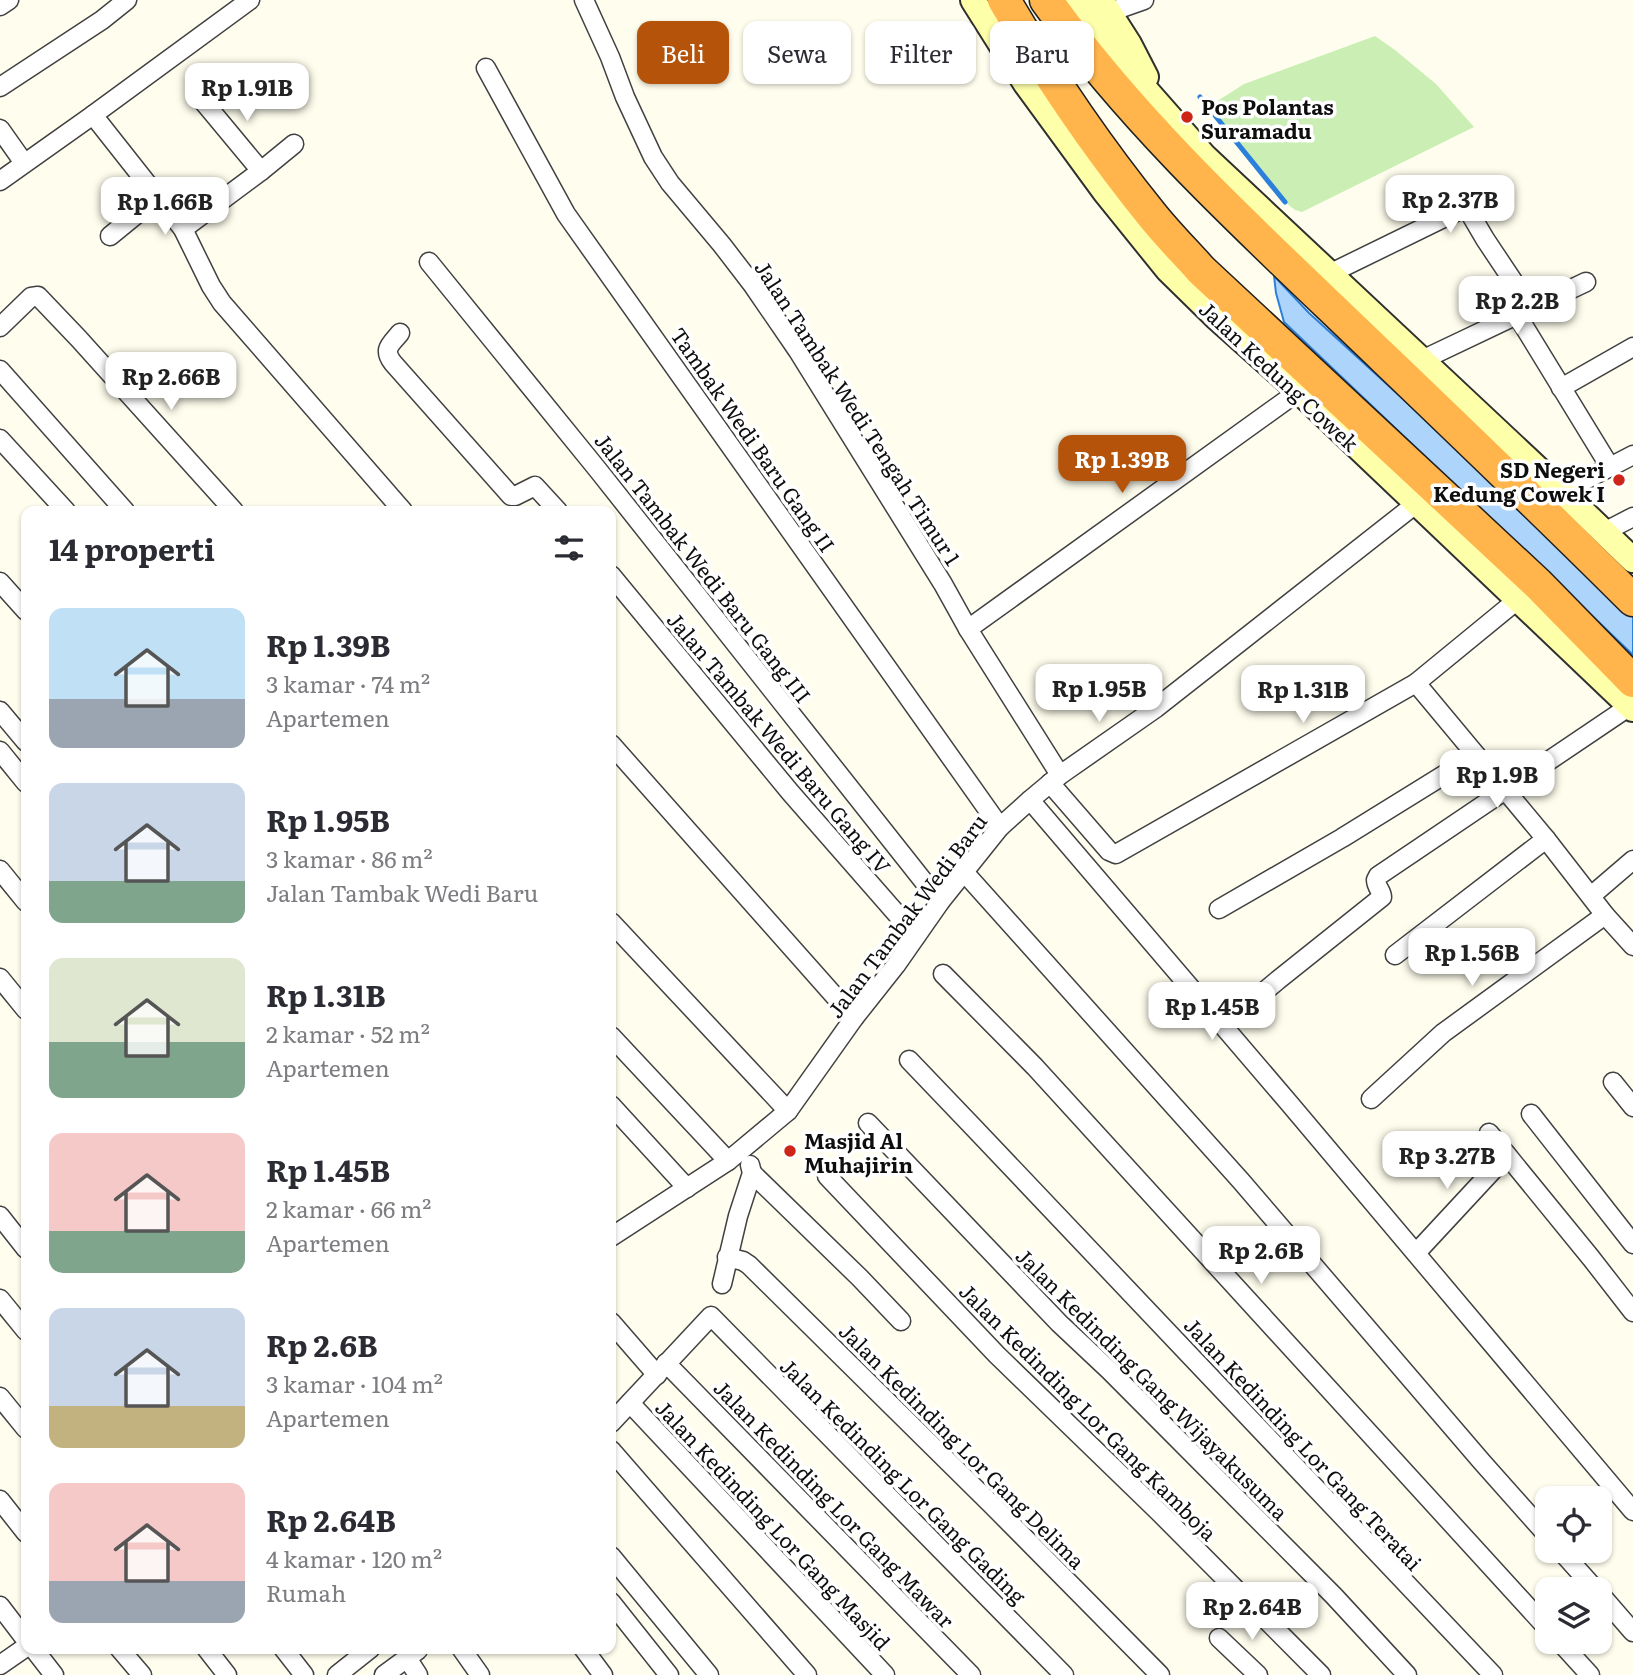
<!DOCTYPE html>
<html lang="id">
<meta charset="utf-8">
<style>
body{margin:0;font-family:Literata,serif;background:#f2f2f3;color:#2b2b33;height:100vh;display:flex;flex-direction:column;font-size:26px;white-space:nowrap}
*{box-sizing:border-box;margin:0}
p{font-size:23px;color:#7c7c81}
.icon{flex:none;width:38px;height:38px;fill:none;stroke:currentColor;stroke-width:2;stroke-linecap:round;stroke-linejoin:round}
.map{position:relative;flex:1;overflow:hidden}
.side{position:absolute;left:21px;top:506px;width:595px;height:1148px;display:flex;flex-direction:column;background:#fff;border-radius:14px;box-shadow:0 2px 5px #0004}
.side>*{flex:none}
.top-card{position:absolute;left:637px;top:21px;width:665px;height:63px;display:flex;gap:14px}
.controls{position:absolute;left:1535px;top:1486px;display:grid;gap:14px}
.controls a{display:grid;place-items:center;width:77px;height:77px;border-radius:14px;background:#fff;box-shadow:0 2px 5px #0004;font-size:35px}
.price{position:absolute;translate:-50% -60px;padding:0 16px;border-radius:14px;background:#fff;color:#222;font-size:23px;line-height:46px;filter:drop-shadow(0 2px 4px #0008)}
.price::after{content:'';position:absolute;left:50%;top:42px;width:21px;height:16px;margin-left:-10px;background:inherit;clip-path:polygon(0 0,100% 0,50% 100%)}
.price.current{background:#b45309;color:#fff}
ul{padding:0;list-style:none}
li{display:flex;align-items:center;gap:21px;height:175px;padding:0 28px}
li span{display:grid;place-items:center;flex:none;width:196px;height:140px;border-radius:14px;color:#555}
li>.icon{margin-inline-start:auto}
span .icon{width:84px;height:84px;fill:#fffc;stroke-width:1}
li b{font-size:30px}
h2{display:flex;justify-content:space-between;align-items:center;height:84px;padding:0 28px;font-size:30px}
.tag{padding:0 24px;border-radius:14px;background:#fff;box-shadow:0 2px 5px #0004;font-size:24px;line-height:63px}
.tag.current{background:#b45309;color:#fff}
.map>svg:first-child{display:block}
.green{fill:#caeeb3}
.water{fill:#add5fc;stroke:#2c7fdb;stroke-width:2}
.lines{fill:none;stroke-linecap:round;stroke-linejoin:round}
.stream{stroke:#2c7fdb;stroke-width:5}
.street-casing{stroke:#414141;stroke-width:21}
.secondary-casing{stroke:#303030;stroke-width:28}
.highway-casing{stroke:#1f1f1f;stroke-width:35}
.street{stroke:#fff;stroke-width:18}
.secondary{stroke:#feffa9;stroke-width:24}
.highway{stroke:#ffb54c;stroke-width:32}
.poi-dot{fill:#cd2517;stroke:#fff;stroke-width:2.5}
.labels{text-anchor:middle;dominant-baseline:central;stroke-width:7;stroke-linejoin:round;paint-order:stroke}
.poi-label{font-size:21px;font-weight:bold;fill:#0e0e0e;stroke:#fff;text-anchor:start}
.street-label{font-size:21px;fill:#0e0e0e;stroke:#fff}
</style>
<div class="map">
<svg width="1633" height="1675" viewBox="0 0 1633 1675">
<rect width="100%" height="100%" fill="#fffeee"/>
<path class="green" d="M1375,36L1395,50L1436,84L1474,127L1302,212L1295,210L1285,202L1208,107L1244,84Z"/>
<path class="water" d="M1274,276L1309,313L1402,398L1628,612L1633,617V655L1284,322L1276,293Z"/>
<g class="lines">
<path class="stream" d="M1200,97L1285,202"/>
<defs>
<g id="street">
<path d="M250,0L93,115L183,229L211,286L222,303L403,511"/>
<path d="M584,0L610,57L625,97L653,157L670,183L722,245L752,284L798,351L943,584L968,629L1060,775"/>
<path d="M0,6L9,0"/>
<path d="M1110,12L1144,0"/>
<path d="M486,68L566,214L1000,827"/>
<path d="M0,87L102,20L127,0"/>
<path d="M202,100L261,171"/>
<path d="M0,129L24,163"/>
<path d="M0,181L93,115"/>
<path d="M183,229L261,171L294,144"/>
<path d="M110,236L159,196"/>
<path d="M429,262L598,470L940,902"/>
<path d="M1329,274L1464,208L1468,210L1485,239L1531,308"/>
<path d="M1517,315L1610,467"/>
<path d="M0,327L31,297L38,296L79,339L234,511"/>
<path d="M400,333C391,344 382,349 393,363L511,496H515L535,486L558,511"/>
<path d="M1422,360L1586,282"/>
<path d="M0,370L125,511"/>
<path d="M1561,388L1633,347"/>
<path d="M0,439L66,511"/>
<path d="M1556,498L1562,492L1633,455"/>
<path d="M1604,532L1633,517"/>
<path d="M611,575L790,792L916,936"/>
<path d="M0,582L26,611"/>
<path d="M968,629L1299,391"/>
<path d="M1416,683L1546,839L1605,915L1633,946"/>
<path d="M0,711L26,742"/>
<path d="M611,744L854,1018"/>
<path d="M0,751L26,783"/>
<path d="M1050,783L1109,851L1116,854L1416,683L1527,592"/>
<path d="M1030,800L1289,1103L1633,1511"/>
<path d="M0,870L26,902"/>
<path d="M964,872L1241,1181L1482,1462L1547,1535"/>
<path d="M1591,896L1633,860"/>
<path d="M1219,909L1342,838L1476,755"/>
<path d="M611,922L788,1111"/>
<path d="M1395,955L1546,839"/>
<path d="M943,974L1035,1067L1547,1628"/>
<path d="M0,978L26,1010"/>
<path d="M1223,1026L1278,980L1382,897C1382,891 1376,887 1376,880L1378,876L1630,706"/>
<path d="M611,1036L728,1161"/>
<path d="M909,1060C1105,1264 1298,1471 1493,1675"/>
<path d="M1613,1082L1633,1107"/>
<path d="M1371,1099L1443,1033L1605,915"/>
<path d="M611,1105L687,1188"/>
<path d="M1531,1114L1633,1244"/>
<path d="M868,1123L1059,1323L1109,1370L1334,1596L1407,1675"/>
<path d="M1489,1133L1591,1258L1633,1312"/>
<path d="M752,1173L860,1278L901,1321"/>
<path d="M827,1176L997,1355L1159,1512L1321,1675"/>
<path d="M0,1216L26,1249"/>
<path d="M611,1237L728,1161L788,1111L854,1018L896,965L940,902L1000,827L1030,800L1060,775L1156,708L1417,503"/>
<path d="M1416,1253L1507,1155"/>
<path d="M727,1257L743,1261L749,1265L991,1504L1160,1675"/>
<path d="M722,1284L738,1216L752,1173L750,1165"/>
<path d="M0,1299L26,1331"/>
<path d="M611,1322L657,1375"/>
<path d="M666,1363L971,1675"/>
<path d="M0,1397L26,1429"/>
<path d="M630,1403L885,1675"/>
<path d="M611,1423L711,1316L1064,1675"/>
<path d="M611,1450L807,1675"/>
<path d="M0,1500L26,1533"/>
<path d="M1560,1550L1595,1589"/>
<path d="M611,1556L709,1675"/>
<path d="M1600,1594L1633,1632"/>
<path d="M611,1602L669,1675"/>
<path d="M0,1606L26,1640"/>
<path d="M1219,1638L1258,1675"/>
<path d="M1560,1642L1590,1675"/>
<path d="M33,1648L54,1675"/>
<path d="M119,1648L142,1675"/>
<path d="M206,1648L227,1675"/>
<path d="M283,1648L304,1675"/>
<path d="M461,1648L480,1675"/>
<path d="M583,1648L603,1675"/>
<path d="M407,1658L418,1675"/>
<path d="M0,1665L26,1647"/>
<path d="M337,1675L371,1648"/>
<path d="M384,1675L418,1650"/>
</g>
<g id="secondary">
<path d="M973,0L1026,84L1105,192L1168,270L1216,317L1299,391L1633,709"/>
<path d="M1074,0L1115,55L1204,156L1555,485L1633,560"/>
<path d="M1101,0L1129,44L1146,77"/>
</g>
<g id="highway">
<path d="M1004,0C1048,75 1096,146 1151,214C1166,233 1184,251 1201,270L1538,584L1633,681"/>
<path d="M1046,0C1129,116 1233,214 1335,311C1435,407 1535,502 1633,600"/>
</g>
</defs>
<use href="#street" class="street-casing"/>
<use href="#secondary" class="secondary-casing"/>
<use href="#highway" class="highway-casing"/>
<use href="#street" class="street"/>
<use href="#secondary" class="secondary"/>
<use href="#highway" class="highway"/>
</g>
<g class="poi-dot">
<circle cx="1187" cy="117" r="7"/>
<circle cx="1619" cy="480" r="7"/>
<circle cx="790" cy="1151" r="7"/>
</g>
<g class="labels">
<g class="poi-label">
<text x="1201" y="105">Pos Polantas<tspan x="1201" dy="24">Suramadu</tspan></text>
<text x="1605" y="468" text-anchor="end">SD Negeri<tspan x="1605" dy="24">Kedung Cowek I</tspan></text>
<text x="804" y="1139">Masjid Al<tspan x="804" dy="24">Muhajirin</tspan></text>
</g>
<g class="street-label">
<text transform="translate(1280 375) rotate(43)">Jalan Kedung Cowek</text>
<text transform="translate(859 412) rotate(57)">Jalan Tambak Wedi Tengah Timur 1</text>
<text transform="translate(754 439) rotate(55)">Tambak Wedi Baru Gang II</text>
<text transform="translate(704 567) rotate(52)">Jalan Tambak Wedi Baru Gang III</text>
<text transform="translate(780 742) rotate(50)">Jalan Tambak Wedi Baru Gang IV</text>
<text transform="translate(906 915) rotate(-53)">Jalan Tambak Wedi Baru</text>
<text transform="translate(1153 1383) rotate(45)">Jalan Kedinding Gang Wijayakusuma</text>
<text transform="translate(1089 1411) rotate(45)">Jalan Kedinding Lor Gang Kamboja</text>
<text transform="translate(1304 1443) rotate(47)">Jalan Kedinding Lor Gang Teratai</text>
<text transform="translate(963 1445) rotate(45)">Jalan Kedinding Lor Gang Delima</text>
<text transform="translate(904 1480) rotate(45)">Jalan Kedinding Lor Gang Gading</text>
<text transform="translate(835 1503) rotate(46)">Jalan Kedinding Lor Gang Mawar</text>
<text transform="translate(774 1524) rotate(47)">Jalan Kedinding Lor Gang Masjid</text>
</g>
</g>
</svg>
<div class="controls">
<a><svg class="icon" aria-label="locate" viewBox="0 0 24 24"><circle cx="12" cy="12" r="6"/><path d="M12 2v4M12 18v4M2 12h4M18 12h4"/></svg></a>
<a><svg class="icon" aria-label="layers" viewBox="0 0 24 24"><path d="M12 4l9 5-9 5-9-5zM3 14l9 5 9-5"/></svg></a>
</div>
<b class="price" style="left:247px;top:123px">Rp 1.91B</b>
<b class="price" style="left:1450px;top:235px">Rp 2.37B</b>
<b class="price" style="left:165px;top:237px">Rp 1.66B</b>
<b class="price" style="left:1517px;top:336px">Rp 2.2B</b>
<b class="price" style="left:171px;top:412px">Rp 2.66B</b>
<b class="price current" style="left:1122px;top:495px">Rp 1.39B</b>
<b class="price" style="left:1099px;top:724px">Rp 1.95B</b>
<b class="price" style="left:1303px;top:725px">Rp 1.31B</b>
<b class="price" style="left:1497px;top:810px">Rp 1.9B</b>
<b class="price" style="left:1472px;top:988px">Rp 1.56B</b>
<b class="price" style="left:1212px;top:1042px">Rp 1.45B</b>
<b class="price" style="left:1447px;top:1191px">Rp 3.27B</b>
<b class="price" style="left:1261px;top:1286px">Rp 2.6B</b>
<b class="price" style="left:1252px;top:1642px">Rp 2.64B</b>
<div class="top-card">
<a class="tag current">Beli</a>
<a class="tag">Sewa</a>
<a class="tag">Filter</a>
<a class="tag">Baru</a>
</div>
<section class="side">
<h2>14 properti<svg class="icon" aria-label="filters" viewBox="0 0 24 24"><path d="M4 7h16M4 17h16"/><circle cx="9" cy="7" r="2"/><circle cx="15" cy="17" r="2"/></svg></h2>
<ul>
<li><span style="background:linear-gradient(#bfe0f5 65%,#9aa5b1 0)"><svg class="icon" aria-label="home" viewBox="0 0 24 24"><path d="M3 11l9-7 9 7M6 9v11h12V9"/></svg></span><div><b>Rp 1.39B</b><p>3 kamar · 74 m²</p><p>Apartemen</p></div></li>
<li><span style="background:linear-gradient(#c9d6e8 70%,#7fa58c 0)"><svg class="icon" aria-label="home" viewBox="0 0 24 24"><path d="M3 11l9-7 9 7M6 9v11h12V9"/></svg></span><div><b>Rp 1.95B</b><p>3 kamar · 86 m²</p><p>Jalan Tambak Wedi Baru</p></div></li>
<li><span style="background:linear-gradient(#dfe7d0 60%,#7fa58c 0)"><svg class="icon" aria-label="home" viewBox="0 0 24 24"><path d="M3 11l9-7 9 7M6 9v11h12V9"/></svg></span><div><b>Rp 1.31B</b><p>2 kamar · 52 m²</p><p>Apartemen</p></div></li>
<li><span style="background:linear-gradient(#f6c9c9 70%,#7fa58c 0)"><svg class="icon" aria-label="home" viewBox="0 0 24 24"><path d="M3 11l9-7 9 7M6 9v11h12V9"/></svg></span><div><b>Rp 1.45B</b><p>2 kamar · 66 m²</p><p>Apartemen</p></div></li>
<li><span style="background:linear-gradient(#c9d6e8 70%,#c2b280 0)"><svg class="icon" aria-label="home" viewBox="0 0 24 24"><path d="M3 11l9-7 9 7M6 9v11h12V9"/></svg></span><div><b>Rp 2.6B</b><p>3 kamar · 104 m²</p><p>Apartemen</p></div></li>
<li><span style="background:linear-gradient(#f6c9c9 70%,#9aa5b1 0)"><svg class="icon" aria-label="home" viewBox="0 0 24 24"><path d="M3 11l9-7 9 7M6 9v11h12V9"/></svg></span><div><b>Rp 2.64B</b><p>4 kamar · 120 m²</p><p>Rumah</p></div></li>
</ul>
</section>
</div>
